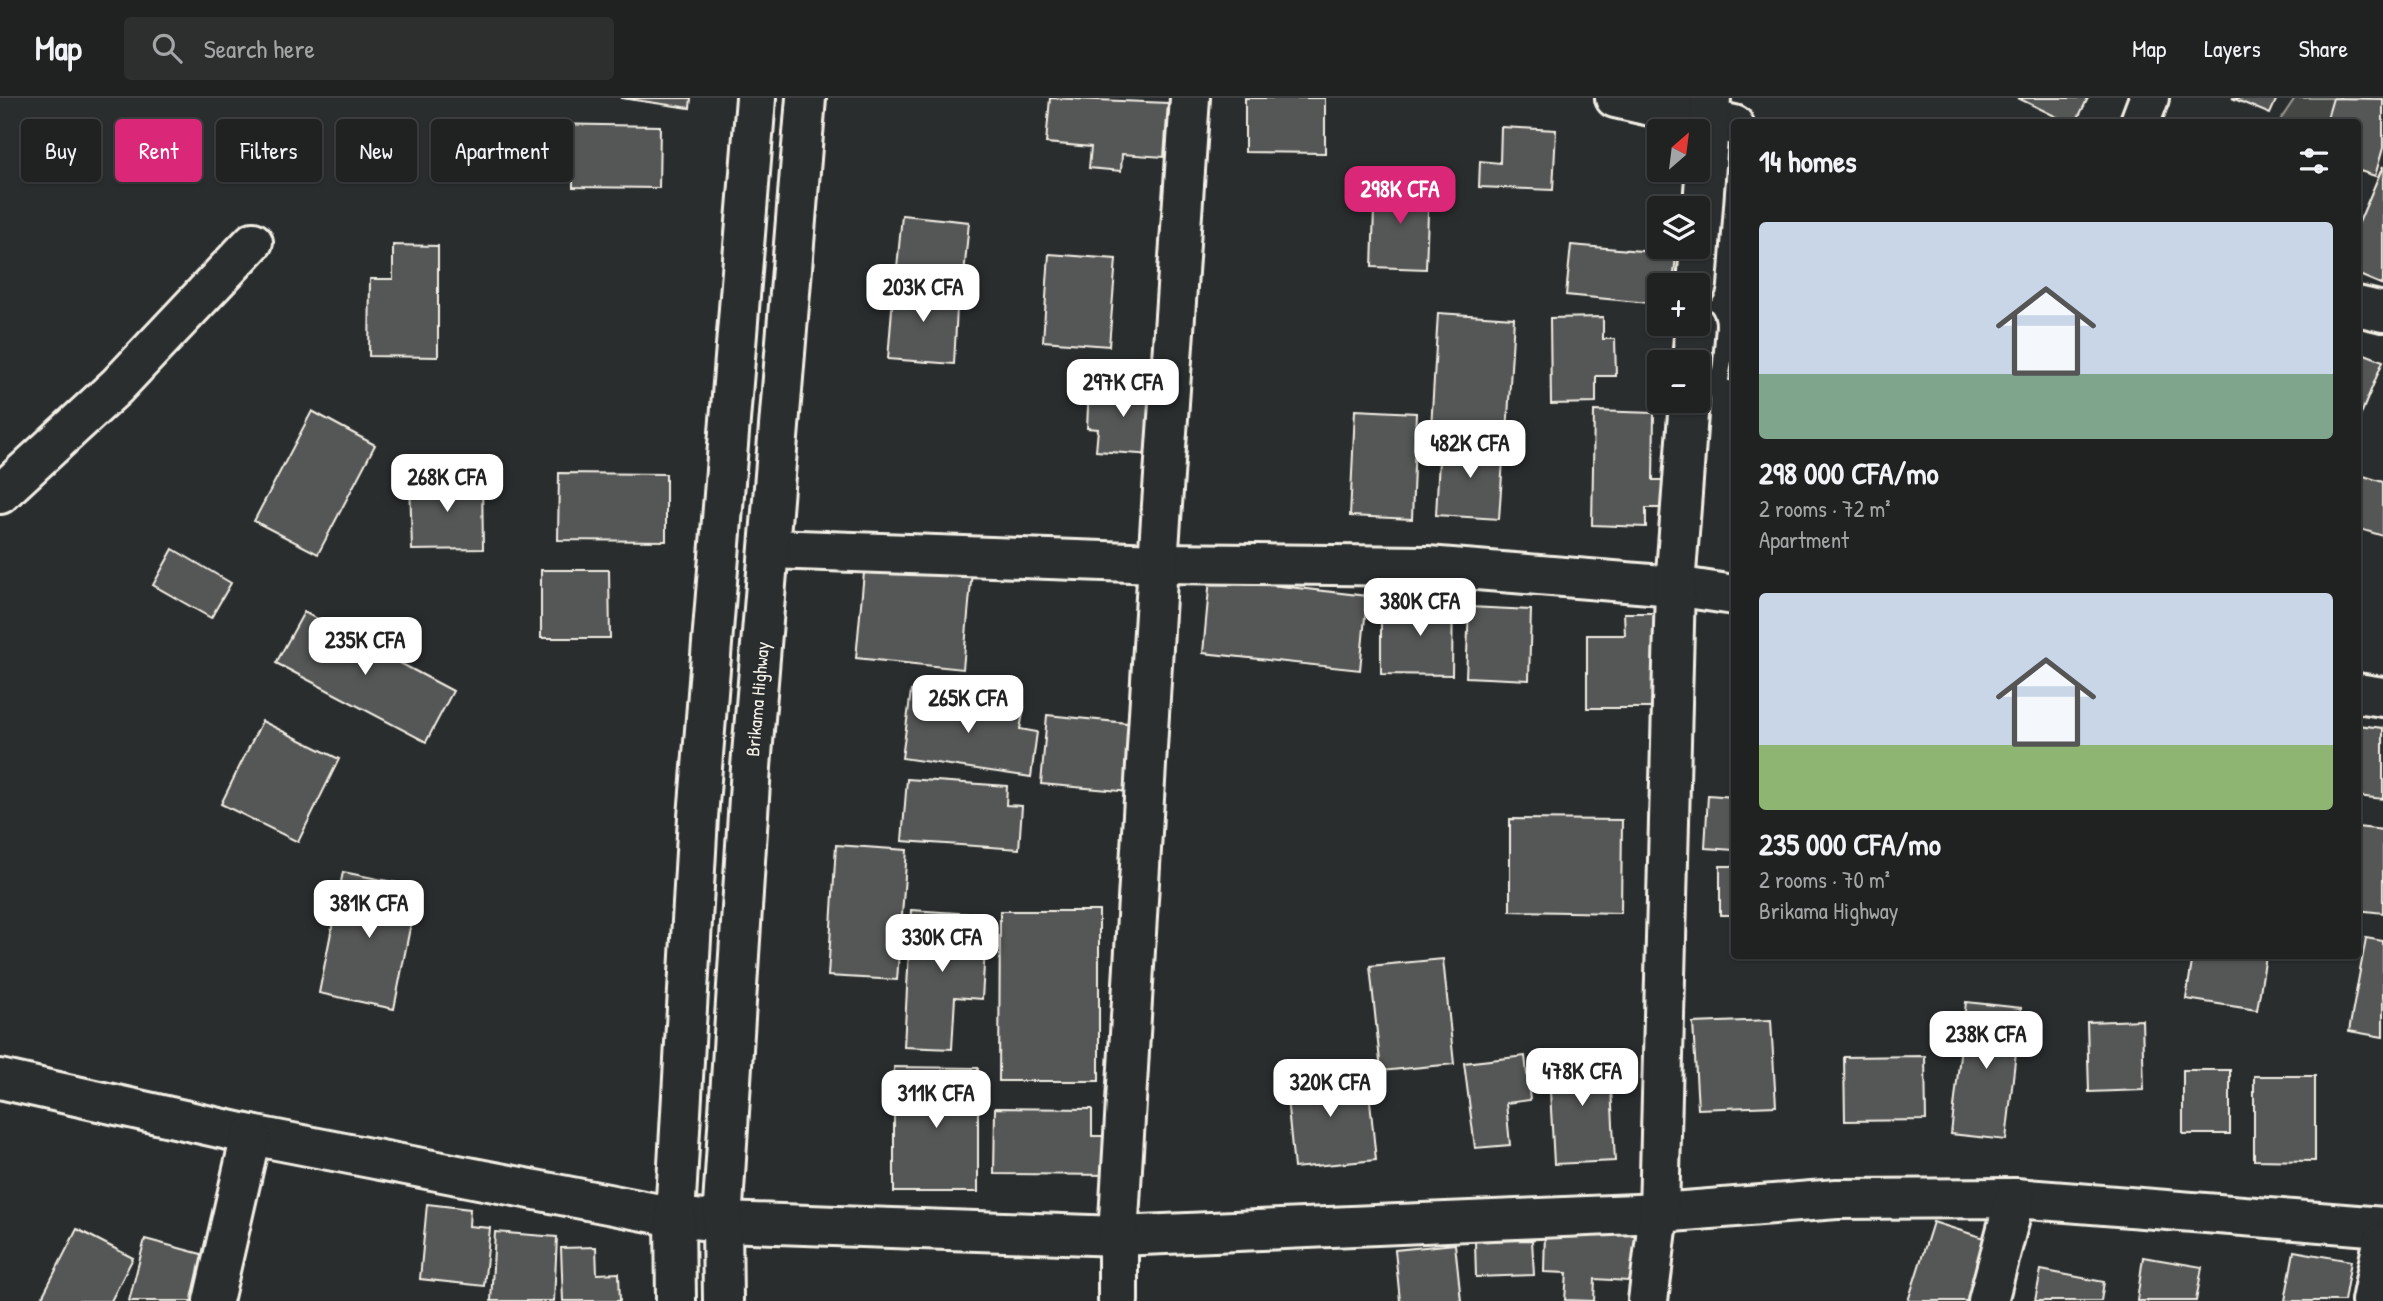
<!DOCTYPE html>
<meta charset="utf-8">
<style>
body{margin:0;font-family:"Patrick Hand",sans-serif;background:#2d2f2f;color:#f1f3f6;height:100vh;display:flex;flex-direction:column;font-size:26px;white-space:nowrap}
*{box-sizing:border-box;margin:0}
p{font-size:23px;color:#a2a4a5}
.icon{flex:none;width:38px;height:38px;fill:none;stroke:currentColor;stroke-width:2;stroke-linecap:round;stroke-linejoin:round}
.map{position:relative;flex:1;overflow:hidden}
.drawer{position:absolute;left:1731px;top:21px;width:630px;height:840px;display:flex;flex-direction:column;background:#202222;border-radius:7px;box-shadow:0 2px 5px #0004,0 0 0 2px #3d3f40}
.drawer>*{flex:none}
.top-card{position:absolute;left:21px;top:21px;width:665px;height:63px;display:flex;gap:14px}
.needle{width:46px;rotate:28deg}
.buttons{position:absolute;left:1647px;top:21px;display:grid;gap:14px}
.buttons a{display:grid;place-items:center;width:63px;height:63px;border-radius:7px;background:#202222;box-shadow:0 2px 5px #0004,0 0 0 2px #3d3f40;font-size:35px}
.price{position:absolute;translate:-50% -60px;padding:0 16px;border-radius:14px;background:#fff;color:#222;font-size:23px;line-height:46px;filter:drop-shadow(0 2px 4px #0008)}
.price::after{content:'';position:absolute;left:50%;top:42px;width:21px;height:16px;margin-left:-10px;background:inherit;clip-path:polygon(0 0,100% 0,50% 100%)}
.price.current{background:#db2777;color:#fff}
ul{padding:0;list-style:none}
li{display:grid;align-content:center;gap:14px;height:371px;padding:0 28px}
li span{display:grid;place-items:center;height:217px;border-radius:7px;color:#555}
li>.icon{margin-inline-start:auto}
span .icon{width:126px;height:126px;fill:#fffc;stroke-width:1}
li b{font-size:30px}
h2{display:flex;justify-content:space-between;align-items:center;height:84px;padding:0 28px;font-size:30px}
.chip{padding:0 24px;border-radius:7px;background:#202222;box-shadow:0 2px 5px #0004,0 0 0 2px #3d3f40;font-size:24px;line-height:63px}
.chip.current{background:#db2777;color:#fff}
header{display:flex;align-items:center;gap:42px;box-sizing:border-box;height:98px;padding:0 35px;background:#202222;border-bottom:2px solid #3d3f40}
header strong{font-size:33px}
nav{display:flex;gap:38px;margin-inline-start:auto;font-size:24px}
.search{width:490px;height:63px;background:#2d2f2f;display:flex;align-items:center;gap:18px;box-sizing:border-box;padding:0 24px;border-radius:7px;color:#a2a4a5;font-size:26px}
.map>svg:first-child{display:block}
.green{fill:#444645;stroke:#9c9c96;stroke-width:2}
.building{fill:#555756;stroke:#f4f1e8;stroke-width:2}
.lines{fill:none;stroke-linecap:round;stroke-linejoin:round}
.minor-casing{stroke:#f4f1e8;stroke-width:44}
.highway-casing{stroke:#f4f1e8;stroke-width:44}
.minor{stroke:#2a2d2e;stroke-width:38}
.highway{stroke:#2a2d2e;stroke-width:38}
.labels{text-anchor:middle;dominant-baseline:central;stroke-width:5;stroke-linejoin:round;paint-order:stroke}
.street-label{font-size:19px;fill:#f4f1e8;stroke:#2a2d2e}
</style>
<header>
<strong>Map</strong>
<div class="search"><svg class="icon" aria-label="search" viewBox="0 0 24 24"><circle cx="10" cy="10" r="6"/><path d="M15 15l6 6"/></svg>Search here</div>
<nav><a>Map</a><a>Layers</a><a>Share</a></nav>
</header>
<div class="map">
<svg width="2383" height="1203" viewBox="0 0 2383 1203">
<rect width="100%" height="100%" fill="#2a2d2e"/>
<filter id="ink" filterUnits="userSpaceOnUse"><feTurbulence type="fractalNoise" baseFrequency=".0143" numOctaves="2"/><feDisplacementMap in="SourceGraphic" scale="14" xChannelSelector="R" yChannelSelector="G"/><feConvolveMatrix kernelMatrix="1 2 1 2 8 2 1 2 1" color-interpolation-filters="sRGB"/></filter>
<g filter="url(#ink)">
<path class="green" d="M2295,0H2370L2340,24H2279Z"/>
<g class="building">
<path d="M621,0H691L690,10Z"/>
<path d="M1050,0L1168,5L1164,59L1122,56L1121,73L1089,70L1091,49L1046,45Z"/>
<path d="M1245,0H1325V55L1245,54Z"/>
<path d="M2018,0H2088L2076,24H2067Z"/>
<path d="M2232,0H2277L2270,16Z"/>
<path d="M2333,0L2383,1V50L2375,78L2357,72V24H2326Z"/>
<path d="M545,26L660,28L659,90L573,89V65H545Z"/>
<path d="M1501,29L1556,32L1553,92L1479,89L1480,63L1500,65Z"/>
<path d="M2383,68V187L2357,176V129Z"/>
<path d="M1375,84L1429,87L1426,171L1372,169Z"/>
<path d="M902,117L969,124L964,177L897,170Z"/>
<path d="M393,147L438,148V259L369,258L370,181H393Z"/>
<path d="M1571,147L1676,156L1673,187H1659V206L1566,197Z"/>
<path d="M1049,156L1116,161L1109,248L1043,243Z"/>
<path d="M894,186L958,191L954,266L888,261Z"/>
<path d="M1438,215L1514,220L1507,336L1431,330Z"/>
<path d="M1603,219V241H1615L1616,278H1596V305L1551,306L1550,220Z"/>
<path d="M1734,252V283L1729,282Z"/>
<path d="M2357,253L2383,263L2357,326Z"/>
<path d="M1089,288L1158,292L1154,357L1096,353L1098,331L1087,330Z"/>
<path d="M1355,312L1416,315L1412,421L1350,418Z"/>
<path d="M312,313L375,347L318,456L254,423Z"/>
<path d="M1594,313L1654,315L1653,382H1666V410H1646V429L1592,427Z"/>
<path d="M1440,343L1504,347L1499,421L1436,417Z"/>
<path d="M559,375L666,376V443L558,442Z"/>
<path d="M2357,376L2383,384V438L2357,430Z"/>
<path d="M482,380L483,451L412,452L410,381Z"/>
<path d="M173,451L231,485L211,520L153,487Z"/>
<path d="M866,453L973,462L963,571L856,560Z"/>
<path d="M541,472H609L610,540H541Z"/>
<path d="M1210,480L1367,498L1360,572L1203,555Z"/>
<path d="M1423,490L1453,491L1452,577L1381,576V515L1423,516Z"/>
<path d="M1469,509L1531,512L1529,582L1466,579Z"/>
<path d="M304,514L453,593L426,644L276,565Z"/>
<path d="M1624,515H1659V610H1587V537H1625Z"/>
<path d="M911,593L1024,610L1020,631L1037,634L1031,679L902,660Z"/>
<path d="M1047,617L1137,626L1131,694L1041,686Z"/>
<path d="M262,623L339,661L298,744L221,706Z"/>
<path d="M2357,627L2383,630V701L2357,698Z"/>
<path d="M907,681L1007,688L1006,707L1022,708L1019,751L902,743Z"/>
<path d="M1708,697L1734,699V752L1705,750Z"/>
<path d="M1510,721L1622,722L1621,815L1510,813Z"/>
<path d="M2357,729L2383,732V815L2357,812Z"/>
<path d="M836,747L907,752L897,882L828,878Z"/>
<rect x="1720" y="768" width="14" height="49"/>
<path d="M343,774L418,789L394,911L319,895Z"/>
<path d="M911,812L987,817L982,901L955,899L952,951L904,949Z"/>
<path d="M1000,813H1099V983H999Z"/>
<path d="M2366,840L2383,843V939L2349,933Z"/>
<path d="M2193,858H2266L2257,912L2186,901Z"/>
<path d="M1443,861L1454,966L1381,973L1370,868Z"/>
<path d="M1966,904L2021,910L2006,1042L1951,1036Z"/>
<path d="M1771,922L1776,1008L1698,1011L1693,925Z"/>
<path d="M2142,922L2144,992L2089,994L2087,924Z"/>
<path d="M1609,953L1615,1063L1554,1066L1548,956Z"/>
<path d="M1525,958L1530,1002L1506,1005L1510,1047L1475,1050L1464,965Z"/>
<path d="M1925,958L1926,1022L1845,1023L1844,959Z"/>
<path d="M894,969L978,970V1094H894Z"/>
<rect x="2183" y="972" width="47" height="64"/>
<path d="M1367,973L1376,1062L1294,1070L1285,980Z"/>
<path d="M2254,978H2315V1063L2254,1062Z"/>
<path d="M995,1010L1092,1011V1038H1111V1077L994,1076Z"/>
<path d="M427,1106L470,1111L469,1128L490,1130L484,1188L420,1181Z"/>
<path d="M1933,1124L2003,1146L1985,1203H1908Z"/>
<path d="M77,1131L133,1160L111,1203H40Z"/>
<path d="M1545,1133L1646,1138L1645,1184L1595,1181L1594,1203L1565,1202L1567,1175L1544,1174Z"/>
<path d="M495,1134L557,1139L554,1203H491Z"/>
<path d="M145,1141L205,1157L192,1203H129Z"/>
<path d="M1532,1142L1534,1177L1476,1179L1475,1143Z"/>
<path d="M1455,1146L1461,1203H1400L1395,1152Z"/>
<path d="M596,1149L597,1176L619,1175L620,1203H563L561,1150Z"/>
<path d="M2294,1153L2351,1163L2344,1203H2285Z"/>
<path d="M2143,1159L2202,1169L2196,1203H2137Z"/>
<path d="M2041,1172L2104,1184L2101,1203H2035Z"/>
</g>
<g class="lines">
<defs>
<g id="minor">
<path d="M1615,0L1734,27"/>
<path d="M2140,24L2149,0"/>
<path d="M1697,187L1711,0"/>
<path d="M2357,208L2383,214"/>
<path d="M1692,264L1695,226"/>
<path d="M0,396L117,288L253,144"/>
<path d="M771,451L1158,465L1427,468L1675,488L1734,497"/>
<path d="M2357,595L2383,599"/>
<path d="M0,981L251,1037L675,1119L722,1124L1118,1138L1659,1115L1837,1101L2015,1100L2383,1129"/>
<path d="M213,1203L251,1037"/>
<path d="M1118,1203V1138L1158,465L1190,0"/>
<path d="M1648,1203L1659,1115L1675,488L1689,303"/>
<path d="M1988,1203L2015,1100"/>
<path d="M2371,1203L2383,1144"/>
</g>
<g id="highway">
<path d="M676,1203L675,1119L698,719L756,0"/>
<path d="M723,1203L722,1124L751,669L806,0"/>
</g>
</defs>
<use href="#minor" class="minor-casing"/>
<use href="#highway" class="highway-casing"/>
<use href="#minor" class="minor"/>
<use href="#highway" class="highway"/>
</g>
</g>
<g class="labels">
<g class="street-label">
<text transform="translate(757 601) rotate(-85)">Brikama Highway</text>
</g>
</g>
</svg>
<div class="buttons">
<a><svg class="needle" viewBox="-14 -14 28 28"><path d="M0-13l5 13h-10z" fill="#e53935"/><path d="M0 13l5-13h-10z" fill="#a2a4a5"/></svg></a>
<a><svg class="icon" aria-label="layers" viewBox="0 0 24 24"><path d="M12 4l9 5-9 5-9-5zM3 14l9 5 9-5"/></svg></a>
<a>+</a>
<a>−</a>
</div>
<b class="price current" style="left:1400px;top:128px">298K CFA</b>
<b class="price" style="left:923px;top:226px">203K CFA</b>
<b class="price" style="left:1123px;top:321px">297K CFA</b>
<b class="price" style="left:1470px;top:382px">482K CFA</b>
<b class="price" style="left:447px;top:416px">268K CFA</b>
<b class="price" style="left:1420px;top:540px">380K CFA</b>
<b class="price" style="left:365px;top:579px">235K CFA</b>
<b class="price" style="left:968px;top:637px">265K CFA</b>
<b class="price" style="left:369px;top:842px">381K CFA</b>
<b class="price" style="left:942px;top:876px">330K CFA</b>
<b class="price" style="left:1986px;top:973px">238K CFA</b>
<b class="price" style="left:1582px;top:1010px">478K CFA</b>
<b class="price" style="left:1330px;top:1021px">320K CFA</b>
<b class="price" style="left:936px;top:1032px">311K CFA</b>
<div class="top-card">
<a class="chip">Buy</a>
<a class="chip current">Rent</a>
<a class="chip">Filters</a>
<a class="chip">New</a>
<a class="chip">Apartment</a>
</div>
<section class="drawer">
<h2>14 homes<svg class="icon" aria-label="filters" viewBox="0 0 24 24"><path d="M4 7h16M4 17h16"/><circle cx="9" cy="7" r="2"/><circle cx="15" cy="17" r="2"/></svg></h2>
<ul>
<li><span style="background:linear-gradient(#c9d6e8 70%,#7fa58c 0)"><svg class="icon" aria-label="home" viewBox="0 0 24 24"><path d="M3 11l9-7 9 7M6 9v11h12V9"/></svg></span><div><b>298 000 CFA/mo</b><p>2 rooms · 72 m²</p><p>Apartment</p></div></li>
<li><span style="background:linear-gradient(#c9d6e8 70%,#8fb573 0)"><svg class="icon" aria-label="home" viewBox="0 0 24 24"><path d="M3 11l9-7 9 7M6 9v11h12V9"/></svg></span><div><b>235 000 CFA/mo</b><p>2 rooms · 70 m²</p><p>Brikama Highway</p></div></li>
</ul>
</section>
</div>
